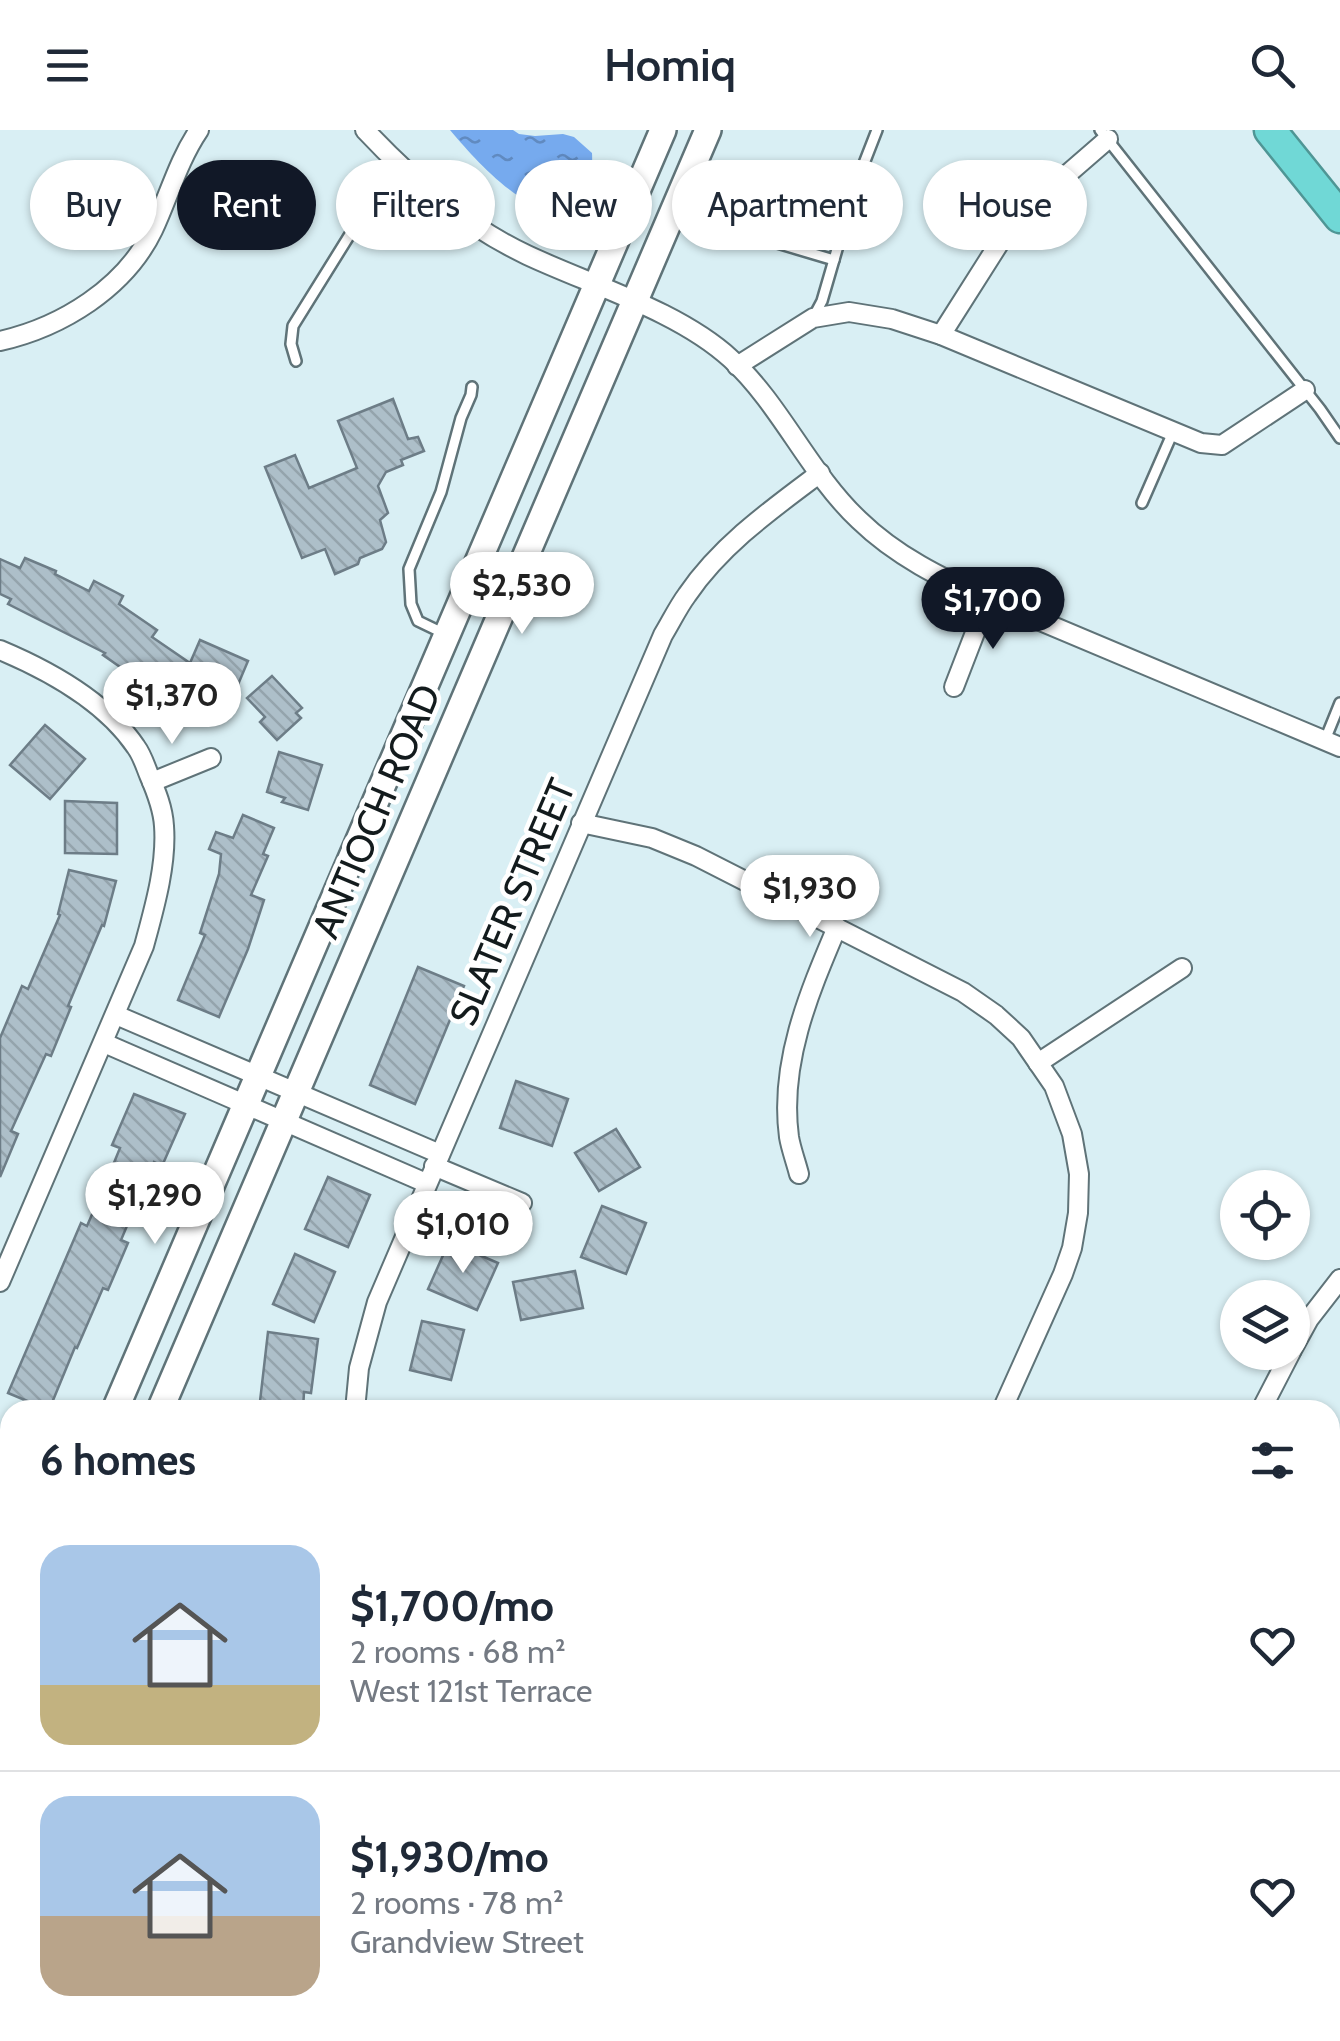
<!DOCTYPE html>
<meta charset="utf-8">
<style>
body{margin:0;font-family:Cabin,sans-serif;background:#f6f6f7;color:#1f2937;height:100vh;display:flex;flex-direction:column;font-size:38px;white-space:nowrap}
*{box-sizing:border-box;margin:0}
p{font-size:32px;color:#747a83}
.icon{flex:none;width:55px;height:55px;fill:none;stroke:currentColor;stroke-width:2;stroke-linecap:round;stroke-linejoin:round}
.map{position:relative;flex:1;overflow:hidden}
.sheet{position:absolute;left:0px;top:1270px;width:1340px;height:642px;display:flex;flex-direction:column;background:#fff;border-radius:30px 30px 0 0;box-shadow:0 2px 8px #0004}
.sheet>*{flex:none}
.guide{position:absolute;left:30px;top:30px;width:1280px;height:90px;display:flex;gap:20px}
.tools{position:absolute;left:1220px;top:1040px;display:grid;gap:20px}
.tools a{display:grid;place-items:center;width:90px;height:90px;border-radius:50%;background:#fff;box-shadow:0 2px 8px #0004;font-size:50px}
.price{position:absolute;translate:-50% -85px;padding:0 22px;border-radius:35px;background:#fff;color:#222;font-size:32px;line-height:65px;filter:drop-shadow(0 2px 5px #0008)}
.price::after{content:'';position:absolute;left:50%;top:60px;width:30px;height:22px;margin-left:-15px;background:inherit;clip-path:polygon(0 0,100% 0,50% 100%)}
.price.active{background:#111827;color:#fff}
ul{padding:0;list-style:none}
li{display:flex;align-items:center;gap:30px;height:250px;padding:0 40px}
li+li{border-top:2px solid #e0e1e3}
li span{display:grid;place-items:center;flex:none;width:280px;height:200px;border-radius:30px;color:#555}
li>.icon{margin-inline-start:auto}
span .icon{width:120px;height:120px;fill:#fffc;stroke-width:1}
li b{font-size:42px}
h2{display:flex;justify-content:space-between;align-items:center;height:120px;padding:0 40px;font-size:42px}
.tag{padding:0 35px;border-radius:45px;background:#fff;box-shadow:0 2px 8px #0004;font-size:35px;line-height:90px}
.tag.active{background:#111827;color:#fff}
header{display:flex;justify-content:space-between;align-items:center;height:130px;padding:0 40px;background:#fff;font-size:45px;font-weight:600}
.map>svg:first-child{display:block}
.water{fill:url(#water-ripples)}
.building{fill:url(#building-back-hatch);stroke:#6d7d87;stroke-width:2.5}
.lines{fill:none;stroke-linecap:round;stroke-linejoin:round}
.service-casing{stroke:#5f7378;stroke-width:14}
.minor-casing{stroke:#5f7378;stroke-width:22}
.secondary-casing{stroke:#5f7378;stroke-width:30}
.primary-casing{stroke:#4f9695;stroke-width:32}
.motorway-casing{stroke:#4f9695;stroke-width:35}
.service{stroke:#fff;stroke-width:9}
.minor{stroke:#fff;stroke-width:18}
.secondary{stroke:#fff;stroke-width:25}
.primary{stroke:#a9e8e6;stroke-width:28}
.motorway{stroke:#70d8d6;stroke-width:30}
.labels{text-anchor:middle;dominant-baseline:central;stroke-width:9;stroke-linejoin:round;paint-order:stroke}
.street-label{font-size:38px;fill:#131b1d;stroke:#fff}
</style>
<header><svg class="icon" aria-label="menu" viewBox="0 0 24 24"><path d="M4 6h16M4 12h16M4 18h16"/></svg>Homiq<svg class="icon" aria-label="search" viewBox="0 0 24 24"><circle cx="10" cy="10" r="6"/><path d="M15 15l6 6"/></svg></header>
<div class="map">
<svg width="1340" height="1911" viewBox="0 0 1340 1911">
<defs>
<pattern id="water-ripples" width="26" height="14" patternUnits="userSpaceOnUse" patternTransform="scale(2.5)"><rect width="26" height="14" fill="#76aaee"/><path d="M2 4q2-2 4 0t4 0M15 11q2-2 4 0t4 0" fill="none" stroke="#608ac0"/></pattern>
<pattern id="building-back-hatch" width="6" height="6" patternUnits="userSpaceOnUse" patternTransform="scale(2.5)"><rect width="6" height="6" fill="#adbfc9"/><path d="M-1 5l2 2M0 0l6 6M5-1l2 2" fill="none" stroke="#94a4ac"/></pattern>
</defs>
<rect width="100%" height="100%" fill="#d9eff4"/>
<path class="water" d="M450,0H513L519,4L535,6L563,4L574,7L592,23C593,39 590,54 580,67C544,111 473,27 450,0Z"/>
<g class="building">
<path d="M393,269L408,309L418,307L424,321L401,330L403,335L386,342L378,356L388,383L380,390L386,412L382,419L360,428L358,434L335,444L325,419L302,428L265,337L295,325L309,358L357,338L338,291Z"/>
<path d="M25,428L56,441L55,444L89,461L94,451L123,466L119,474L157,500L152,507L190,533L200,510L248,531L237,557L231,550L226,563L204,553L200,561L159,542L156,547L150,543L143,553L103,525L105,523L8,474L11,469L0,464V429L20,438Z"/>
<path d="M272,546L302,578L296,583L301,588L277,610L260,592L265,587L247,568Z"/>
<path d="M45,595L85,629L50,669L10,635Z"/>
<path d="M279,622L322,635L308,680L282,672L285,668L267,662Z"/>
<path d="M65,671L117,673V724L65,723Z"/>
<path d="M243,685L274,698L263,724L268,726L251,765L264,770L248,819L219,887L178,870L205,805L200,803L219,744L221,724L209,719L216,702L233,708Z"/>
<path d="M69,740L116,751L104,796L102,795L68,876L71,877L51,926L46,924L11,1001L18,1004L0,1047V908L22,856L28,859L60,785L58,784Z"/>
<path d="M418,837L464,856L415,974L370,955Z"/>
<path d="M516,951L568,969L552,1016L500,998Z"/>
<path d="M134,964L185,984L162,1036L154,1032L121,1110L128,1113L108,1160L103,1158L77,1218L75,1217L49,1280L8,1263L81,1093L87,1096L107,1050L120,1018L112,1015Z"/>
<path d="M616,999L640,1037L599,1061L575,1023Z"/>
<path d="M328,1047L370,1065L348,1117L305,1099Z"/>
<path d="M602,1076L646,1093L626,1144L581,1127Z"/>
<path d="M449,1112L498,1133L477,1180L428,1159Z"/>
<path d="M295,1124L335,1142L314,1192L273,1174Z"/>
<path d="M575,1141L583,1178L521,1190L513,1152Z"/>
<path d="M422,1191L464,1200L451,1250L410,1240Z"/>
<path d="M268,1202L318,1209L311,1263L304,1262L303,1280H259Z"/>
</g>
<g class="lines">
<defs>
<g id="service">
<path d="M1100,0L1320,279L1340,308"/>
<path d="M717,100L750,105L834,130"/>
<path d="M814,186L822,171L856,54L877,0"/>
<path d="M296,231L291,214L293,196L395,32"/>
<path d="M1142,373L1173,302"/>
<path d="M445,504L418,491L411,474L409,439L441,362L461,288L471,265L472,257"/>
<path d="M1325,610L1340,573"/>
</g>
<g id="minor">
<path d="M365,0C413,51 464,95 527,125C591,155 679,181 731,229C781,275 809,343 859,390C896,426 941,448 988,469L1340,617"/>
<path d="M941,205L1000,112L1033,74L1108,9"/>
<path d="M0,211C62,197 125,158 153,100C169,66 178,31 199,0"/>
<path d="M737,236L813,188L849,182L892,189L941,205L1201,313L1222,315L1305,260"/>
<path d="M0,520C50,541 105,571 136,617C142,625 145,635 149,645C156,661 163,678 164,696C167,735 154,779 144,816L0,1152"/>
<path d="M954,557L988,469"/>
<path d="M152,652L211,628"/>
<path d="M581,693L652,708L696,726L963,862L996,885L1021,908L1054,956L1072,1004L1079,1044L1078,1083L1072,1118L1063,1144L1002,1280"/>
<path d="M116,885L440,1024"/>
<path d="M104,913L426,1053"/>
<path d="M1038,933L1182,838"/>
<path d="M434,1036L522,1073"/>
<path d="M799,1044C796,1032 791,1019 789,1007C779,933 809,863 837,797"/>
<path d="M1292,1220L1309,1189L1340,1149"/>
<path d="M355,1280L359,1238L377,1172L663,505C671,492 678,477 687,465C721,415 772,379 820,343"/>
<path d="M1261,1280L1291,1222"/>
<path d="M1330,1404L1340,1382"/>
<path d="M1330,1559L1340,1564"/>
<path d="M1330,1832L1340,1837"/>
<path d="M313,1902L333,1911"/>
<path d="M985,1902L1005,1911"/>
<path d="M105,1911L126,1902"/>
<path d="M858,1911L862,1902"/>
</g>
<g id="secondary">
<path d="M115,1280L663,0"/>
<path d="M160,1280L708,0"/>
<path d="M0,1548L10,1524"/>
<path d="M0,1652L10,1629"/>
</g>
<g id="primary">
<path d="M0,1556L10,1560"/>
<path d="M0,1600L10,1604"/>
<path d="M707,1902L726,1911"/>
<path d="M813,1902L833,1911"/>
</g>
<path id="motorway" d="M1270,0L1340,87"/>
</defs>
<use href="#service" class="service-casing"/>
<use href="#minor" class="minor-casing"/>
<use href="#secondary" class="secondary-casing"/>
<use href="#primary" class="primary-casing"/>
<use href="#motorway" class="motorway-casing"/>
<use href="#service" class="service"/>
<use href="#minor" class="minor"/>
<use href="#secondary" class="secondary"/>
<use href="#primary" class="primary"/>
<use href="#motorway" class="motorway"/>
</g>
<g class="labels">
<g class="street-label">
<text transform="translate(376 681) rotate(-67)">ANTIOCH ROAD</text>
<text transform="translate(512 772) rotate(-67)">SLATER STREET</text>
</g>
</g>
</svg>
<div class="tools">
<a><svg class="icon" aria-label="locate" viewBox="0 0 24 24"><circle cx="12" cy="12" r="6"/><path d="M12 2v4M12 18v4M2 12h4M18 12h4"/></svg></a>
<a><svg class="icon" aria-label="layers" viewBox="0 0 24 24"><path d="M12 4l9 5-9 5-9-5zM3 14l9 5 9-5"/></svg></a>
</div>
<b class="price" style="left:522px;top:507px">$2,530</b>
<b class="price active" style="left:993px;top:522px">$1,700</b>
<b class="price" style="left:172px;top:617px">$1,370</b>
<b class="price" style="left:810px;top:810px">$1,930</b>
<b class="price" style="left:155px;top:1117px">$1,290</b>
<b class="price" style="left:463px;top:1146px">$1,010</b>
<div class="guide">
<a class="tag">Buy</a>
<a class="tag active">Rent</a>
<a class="tag">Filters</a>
<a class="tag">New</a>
<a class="tag">Apartment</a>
<a class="tag">House</a>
</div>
<section class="sheet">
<h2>6 homes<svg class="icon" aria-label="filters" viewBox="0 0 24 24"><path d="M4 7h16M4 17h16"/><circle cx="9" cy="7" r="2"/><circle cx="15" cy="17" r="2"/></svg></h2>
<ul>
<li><span style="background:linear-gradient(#a9c7e8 70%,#c2b280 0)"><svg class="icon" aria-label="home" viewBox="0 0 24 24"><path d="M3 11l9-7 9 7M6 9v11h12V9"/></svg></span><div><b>$1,700/mo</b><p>2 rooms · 68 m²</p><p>West 121st Terrace</p></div><svg class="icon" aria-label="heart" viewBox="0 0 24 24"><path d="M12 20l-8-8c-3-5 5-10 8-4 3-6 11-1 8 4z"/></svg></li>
<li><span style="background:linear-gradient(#a9c7e8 60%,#b9a48a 0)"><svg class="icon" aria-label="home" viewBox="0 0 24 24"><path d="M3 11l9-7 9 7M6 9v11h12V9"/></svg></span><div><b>$1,930/mo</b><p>2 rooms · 78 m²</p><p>Grandview Street</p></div><svg class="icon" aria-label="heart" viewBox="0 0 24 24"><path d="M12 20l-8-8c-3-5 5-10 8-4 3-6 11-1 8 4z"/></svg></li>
</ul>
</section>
</div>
